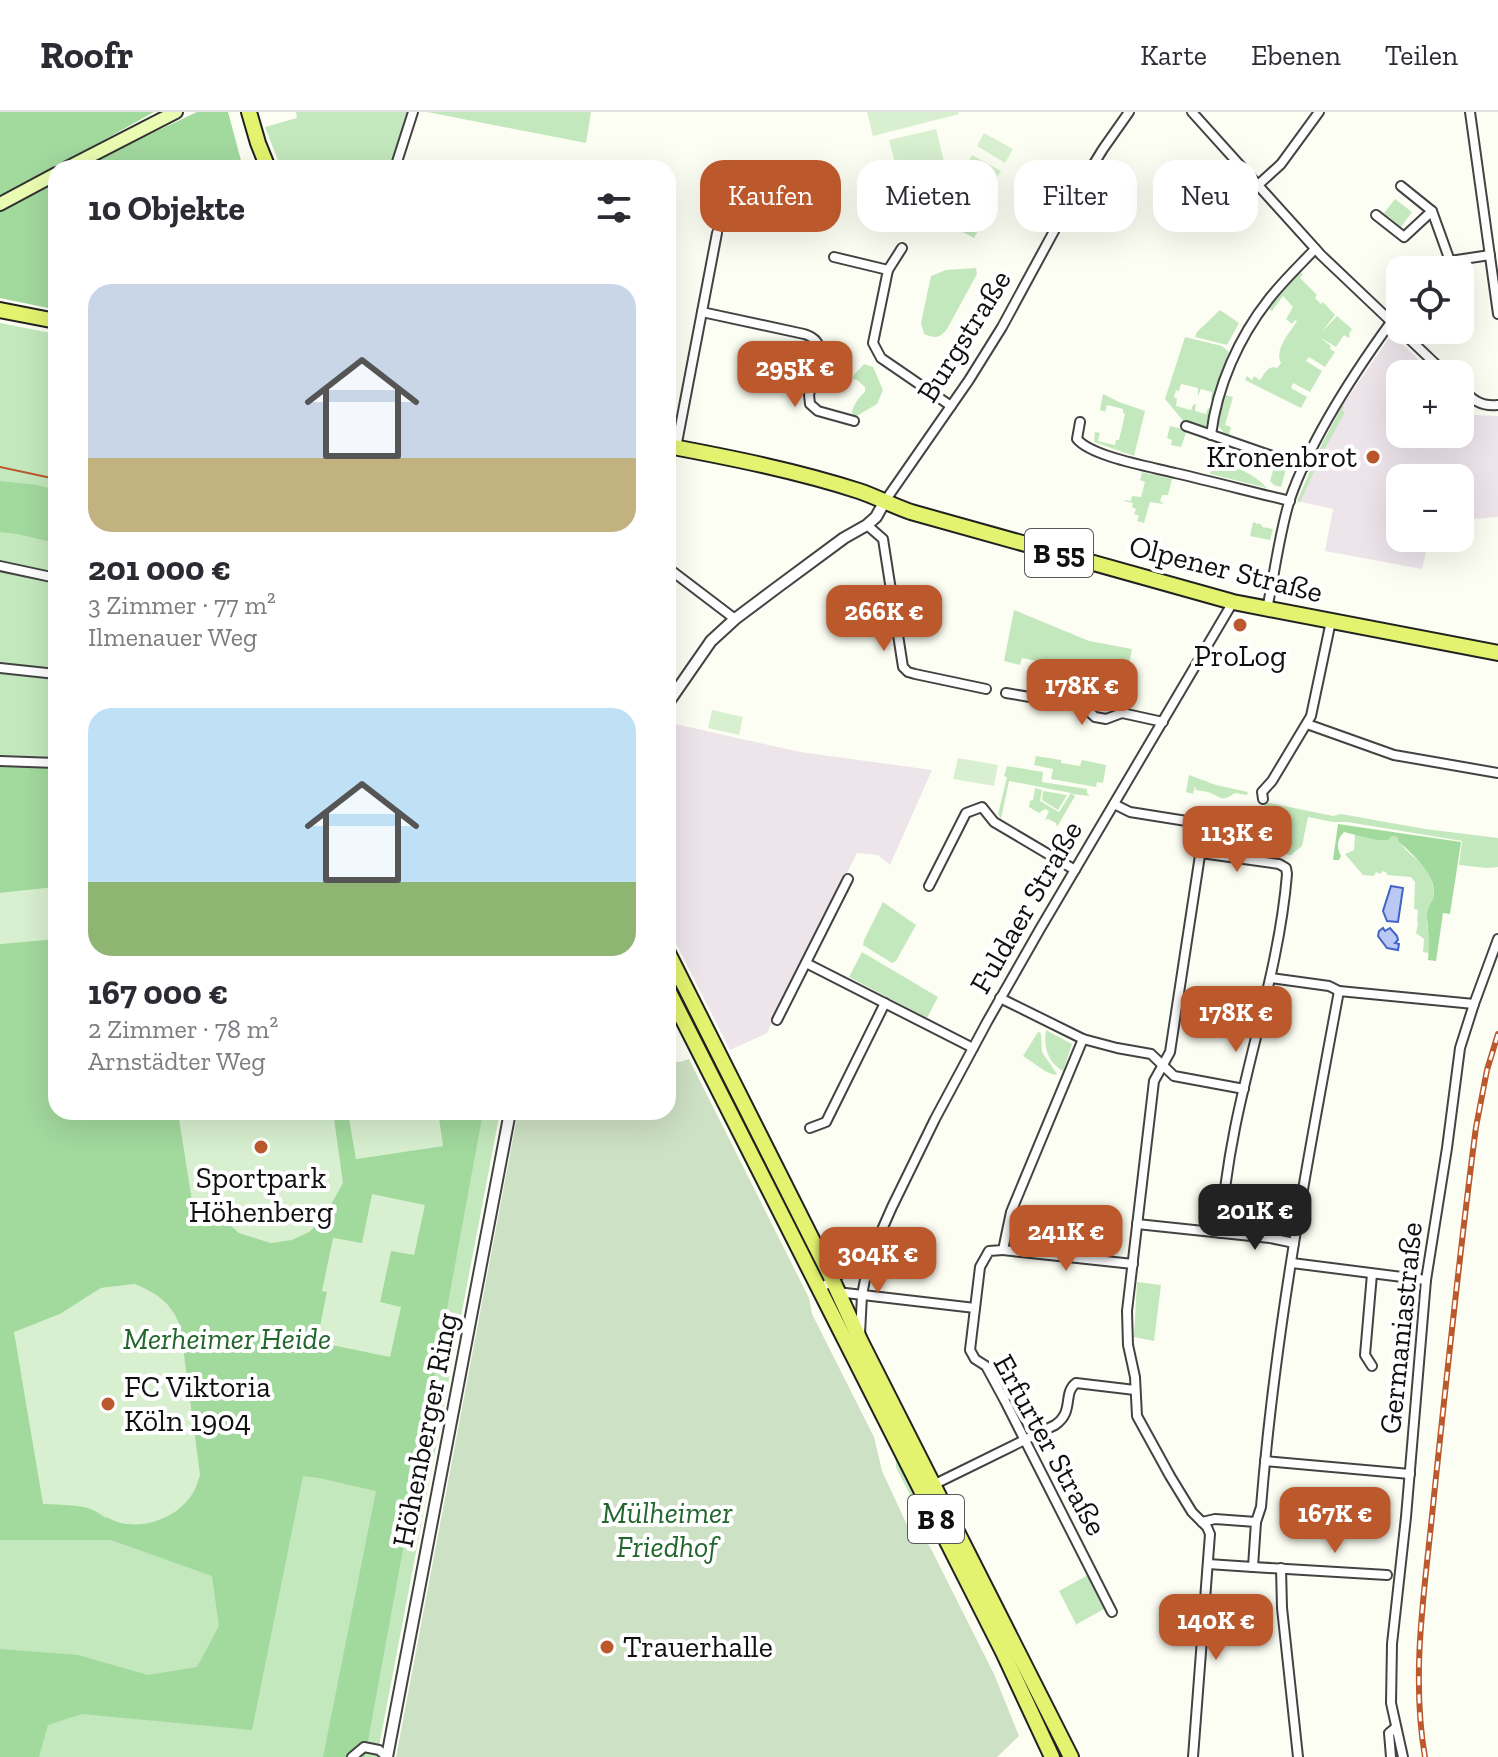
<!DOCTYPE html>
<html lang="de">
<meta charset="utf-8">
<style>
body{margin:0;font-family:"Zilla Slab",serif;background:#f2f2f3;color:#2b2b33;height:100vh;display:flex;flex-direction:column;font-size:30px;white-space:nowrap}
*{box-sizing:border-box;margin:0}
p{font-size:26px;color:#7c7c81}
.icon{flex:none;width:44px;height:44px;fill:none;stroke:currentColor;stroke-width:2;stroke-linecap:round;stroke-linejoin:round}
.map{position:relative;flex:1;overflow:hidden}
.side{position:absolute;left:48px;top:48px;width:628px;height:960px;display:flex;flex-direction:column;background:#fff;border-radius:24px;box-shadow:0 8px 32px #0002}
.side>*{flex:none}
.banner{position:absolute;left:700px;top:48px;width:678px;height:72px;display:flex;gap:16px}
.controls{position:absolute;left:1386px;top:144px;display:grid;gap:16px}
.controls a{display:grid;place-items:center;width:88px;height:88px;border-radius:16px;background:#fff;box-shadow:0 8px 32px #0002;font-size:40px}
.price{position:absolute;translate:-50% -68px;padding:0 18px;border-radius:16px;background:#bb592c;color:#fff;font-size:26px;line-height:52px;filter:drop-shadow(0 2px 4px #0008)}
.price::after{content:'';position:absolute;left:50%;top:48px;width:24px;height:18px;margin-left:-12px;background:inherit;clip-path:polygon(0 0,100% 0,50% 100%)}
.price.current{background:#222;color:#fff}
ul{padding:0;list-style:none}
li{display:grid;align-content:center;gap:16px;height:424px;padding:0 40px}
li span{display:grid;place-items:center;height:248px;border-radius:24px;color:#555}
li>.icon{margin-inline-start:auto}
span .icon{width:144px;height:144px;fill:#fffc;stroke-width:1}
li b{font-size:34px}
h2{display:flex;justify-content:space-between;align-items:center;height:96px;padding:0 40px;font-size:34px}
.pill{padding:0 28px;border-radius:24px;background:#fff;box-shadow:0 8px 32px #0002;font-size:28px;line-height:72px}
.pill.current{background:#bb592c;color:#fff}
header{display:flex;align-items:center;gap:48px;box-sizing:border-box;height:112px;padding:0 40px;background:#fff;border-bottom:2px solid #e1e1e2}
header strong{font-size:38px}
nav{display:flex;gap:44px;margin-inline-start:auto;font-size:28px}
.map>svg:first-child{display:block}
.industrial{fill:#eee5eb}
.green{fill:#c4e8bd}
.forest{fill:#a2d99d;fill-rule:evenodd}
.cemetery{fill:#cde1c4}
.pitch{fill:#d8f0cf}
.water{fill:#bac9f4;stroke:#4363c8;stroke-width:2}
.lines{fill:none;stroke-linecap:round;stroke-linejoin:round}
.minor-casing{stroke:#434343;stroke-width:12}
.tertiary-casing{stroke:#434343;stroke-width:14}
.secondary-casing{stroke:#323232;stroke-width:16}
.primary-casing{stroke:#212121;stroke-width:18}
.minor{stroke:#fff;stroke-width:8}
.tertiary{stroke:#fff;stroke-width:10}
.secondary{stroke:#e9fcb1;stroke-width:12}
.primary{stroke:#e3f36f;stroke-width:14}
.tram{stroke:#bb592c;stroke-width:2}
.rail-casing{stroke:#bb592c;stroke-width:6}
.rail{stroke:#fff;stroke-width:3;stroke-dasharray:9;stroke-linecap:butt}
.poi-dot{fill:#bb592c;stroke:#fff;stroke-width:3}
.labels{text-anchor:middle;dominant-baseline:central;stroke-width:8;stroke-linejoin:round;paint-order:stroke}
.shield{fill:#fff;stroke:#585858;stroke-width:2}
.shield-label{font-size:28px;font-weight:bold;fill:#101010}
.street-label{font-size:30px;fill:#101010;stroke:#fff}
.poi-label{font-size:30px;fill:#101010;stroke:#fff}
.park-label{font-size:30px;font-style:italic;fill:#22662c;stroke:#fff}
</style>
<header>
<strong>Roofr</strong>
<nav><a>Karte</a><a>Ebenen</a><a>Teilen</a></nav>
</header>
<div class="map">
<svg width="1498" height="1645" viewBox="0 0 1498 1645">
<rect width="100%" height="100%" fill="#fdfef3"/>
<g class="industrial">
<path d="M1389,226H1396L1433,262H1400V322H1460V289L1474,303L1498,304V405L1460,408V366H1400V426H1429L1422,457L1325,439L1333,397L1297,389L1322,332L1340,297Z"/>
<path d="M671,611L800,640L932,658L890,753L878,743L857,741L767,921L730,938L668,815V615Z"/>
</g>
<g class="green">
<path d="M296,0H408L389,56H281L265,15L297,6Z"/>
<path d="M427,0H591L586,31Z"/>
<path d="M966,86L989,98L974,126L951,114Z"/>
<path d="M1395,87L1412,100L1401,115L1384,101Z"/>
<path d="M976,156L977,162L947,217C940,226 935,227 924,222L921,211L931,164L946,158Z"/>
<path d="M1300,160L1303,162L1300,166L1317,183L1315,186L1321,192L1323,190L1335,203L1321,221L1337,204L1352,217L1349,222L1350,224L1349,226L1344,223L1336,235L1319,225L1331,234L1330,237L1335,240L1325,255L1309,245L1306,249L1322,259L1310,280L1293,271L1291,276L1307,285L1301,296L1245,268L1247,264L1252,268L1254,264L1260,268C1265,261 1268,253 1277,256L1281,251C1274,237 1289,222 1297,209L1295,208L1292,212L1286,207L1293,195L1283,184L1272,199L1268,196Z"/>
<path d="M1220,198L1239,211L1227,233L1195,225L1197,220Z"/>
<path d="M0,211L56,222V1000H500L377,1645H0Z"/>
<path d="M1185,225L1222,234L1229,240L1213,289L1211,287L1212,280L1201,277L1198,284V276L1181,272L1179,279L1176,278L1174,285L1177,287L1176,294L1191,298L1193,293L1196,292L1195,299L1206,302L1208,296L1211,297L1205,317L1185,311L1165,287Z"/>
<path d="M864,252L873,255L883,278L877,292L855,305L852,302C852,294 859,285 865,280V275L857,268L853,267L854,263Z"/>
<path d="M1103,282L1119,290L1145,299L1134,344L1094,330L1095,320L1100,321L1098,329L1115,333L1116,328H1119L1125,302L1123,301V297L1107,293L1105,300L1100,298Z"/>
<path d="M1225,283L1233,285L1225,313L1231,315L1229,323L1224,321L1217,312Z"/>
<path d="M1343,293L1344,295L1342,298L1345,300L1323,340L1300,390L1297,389L1322,332Z"/>
<path d="M1170,314L1187,318L1181,335L1171,333L1172,328L1167,326Z"/>
<path d="M1219,348C1235,355 1255,362 1267,376L1210,362L1213,349Z"/>
<path d="M1275,352L1286,357L1281,375L1274,373L1270,369Z"/>
<path d="M1133,358L1172,367L1168,383H1162L1160,389L1164,392L1150,390L1144,411L1137,409L1139,404L1134,402L1136,397L1132,395L1133,391L1124,389L1125,388L1131,389L1132,384L1141,385L1145,370L1140,368L1142,360Z"/>
<path d="M1253,410L1256,411V413L1257,411L1262,413V415L1273,417L1270,428L1250,424Z"/>
<path d="M1014,498L1089,529L1132,537L1126,567L1022,546L1020,553L1004,549Z"/>
<path d="M1036,644L1061,648V651L1080,654L1082,648L1106,653L1103,671L1097,670L1096,675L1051,667L1053,657L1034,653Z"/>
<path d="M1007,654L1043,660L1042,670L1087,677V681L1090,684L1072,682L1075,684L1057,715L1056,711L1048,707L1045,708L1049,699L1045,697L1039,701L1029,695L1030,689L1033,688L1035,676L1042,678L1040,689L1059,700L1071,681L1009,669L1001,707L998,702L1007,665L1004,664Z"/>
<path d="M1189,663L1216,673L1248,680L1247,683L1235,681C1220,691 1222,685 1208,680C1204,679 1200,679 1196,678L1195,674L1193,682L1186,680Z"/>
<path d="M1043,679L1067,683L1058,698L1042,688Z"/>
<path d="M1265,690L1333,704L1341,702L1425,717L1498,726V755L1487,756L1459,753L1462,729L1347,710H1333L1308,705L1302,734L1291,743L1256,738Z"/>
<path d="M1355,722L1376,728L1391,724L1397,725C1402,738 1417,745 1425,757C1431,766 1436,777 1433,787C1431,793 1427,797 1427,804C1427,817 1430,829 1429,841L1423,840L1424,827L1416,821L1418,811L1417,809L1418,798L1414,797L1415,770L1411,765L1387,763V761L1382,759L1381,762L1376,760L1374,764L1363,763L1345,742L1354,738Z"/>
<path d="M883,790L916,813L896,849L892,851L863,833L864,828Z"/>
<path d="M862,840L938,885L927,906L849,865Z"/>
<path d="M674,874L697,918L708,932L824,1166L786,1093L760,1049Z"/>
<path d="M1046,918L1072,932L1063,959C1048,951 1043,934 1046,918Z"/>
<path d="M1038,920L1041,921L1042,940L1057,962L1054,963L1045,959L1023,944Z"/>
<path d="M1137,1170L1161,1173L1154,1229L1134,1225Z"/>
<path d="M896,1344L924,1394L917,1397L896,1355Z"/>
<path d="M1088,1463L1104,1497L1077,1512V1514L1059,1479Z"/>
</g>
<g class="forest">
<path d="M0,0H154L0,86Z"/>
<path d="M197,0H228L243,56H79Z"/>
<path d="M56,68V164L48,196L0,186V99Z"/>
<path d="M0,369L37,373L56,378V431L17,422L0,420Z"/>
<path d="M0,646L56,648V775L0,781Z"/>
<path d="M1338,712L1461,730L1450,802L1443,801L1436,849L1428,848C1430,833 1428,819 1427,804C1427,797 1430,793 1433,787C1440,767 1413,742 1399,730L1397,725L1391,724L1388,728H1376L1344,720C1337,727 1336,736 1341,744L1339,748H1333Z"/>
<path d="M56,827V1000H178L196,1108L220,1104L239,1121L271,1131L323,1107L342,1071L333,1000H348L356,1047L443,1034L438,1000H483L365,1645H323L376,1379L319,1366L303,1364L252,1618L82,1602L48,1613L39,1645H0V1537L78,1543L148,1563L197,1555L219,1514L212,1464L111,1428H0V832ZM334,1126L414,1143L391,1138L380,1191L317,1230L327,1180ZM135,1172C157,1182 171,1190 180,1214L200,1363L105,1406L92,1397L14,1221L60,1202L101,1176Z"/>
</g>
<path class="cemetery" d="M689,947L809,1186L812,1202L874,1325L882,1359L909,1417L918,1427L929,1433L994,1562L1019,1624L997,1645H396L518,1000H668V949L680,950Z"/>
<g class="pitch">
<path d="M867,0H958L959,2L873,24Z"/>
<path d="M936,17L944,50L898,62L889,28Z"/>
<path d="M984,21L1013,37L1005,51L977,34Z"/>
<path d="M972,43L1001,59L993,72L965,56Z"/>
<path d="M712,598L743,605L739,623L708,616Z"/>
<path d="M958,646L998,653L994,674L953,667Z"/>
<path d="M56,775V827L0,832V781Z"/>
<path d="M178,1000H333L343,1071L323,1107L309,1120L292,1128L271,1131L239,1121L220,1104L195,1108Z"/>
<path d="M348,1000H438L443,1034L356,1047Z"/>
<path d="M372,1082L425,1093L414,1143L391,1139L380,1190L401,1195L390,1245L317,1230L327,1180L322,1179L333,1126L362,1131Z"/>
<path d="M135,1172C157,1182 171,1190 180,1214L200,1363C198,1369 196,1376 193,1381C179,1404 148,1417 121,1411C109,1408 103,1402 93,1398C81,1392 56,1393 43,1392L14,1220L60,1202L101,1176Z"/>
</g>
<g class="water">
<path d="M1391,774L1403,776L1398,810L1387,809L1383,799Z"/>
<path d="M1383,816L1385,819L1390,816L1397,824L1398,828L1395,831L1399,832L1398,838L1387,836L1378,824L1379,819Z"/>
</g>
<g class="lines">
<defs>
<g id="minor">
<path d="M1192,0L1321,143L1400,218"/>
<path d="M1470,0L1498,202"/>
<path d="M395,56L413,0"/>
<path d="M1258,73L1281,52L1319,0"/>
<path d="M1401,74L1432,99L1450,149"/>
<path d="M1376,103L1404,125L1432,99"/>
<path d="M834,145L888,158L873,231L881,246L951,294"/>
<path d="M888,158L902,136"/>
<path d="M1433,158L1450,149L1490,143"/>
<path d="M702,200L804,222C814,225 820,230 820,241L809,283L810,292L818,299L854,309"/>
<path d="M1388,206L1400,193"/>
<path d="M1400,218L1446,262"/>
<path d="M1460,275C1472,287 1480,295 1498,293"/>
<path d="M1080,310L1077,327C1092,345 1152,355 1175,361C1214,370 1252,380 1290,389"/>
<path d="M1186,314L1304,355"/>
<path d="M1211,323C1217,274 1239,225 1269,187C1283,169 1300,153 1315,137"/>
<path d="M676,336L717,121"/>
<path d="M885,389L969,268L1002,215L1066,97L1103,37L1129,0"/>
<path d="M867,413L883,427L903,555L908,560L915,562L986,577"/>
<path d="M0,454L56,466"/>
<path d="M668,456L735,507"/>
<path d="M1267,497C1275,460 1279,422 1290,387C1311,327 1354,261 1391,210"/>
<path d="M0,556L56,562"/>
<path d="M1006,581L1083,594L1095,605L1106,607L1122,601L1163,610"/>
<path d="M1307,612L1394,643L1498,661"/>
<path d="M0,649L56,651"/>
<path d="M1263,687L1262,680L1272,669L1311,604L1331,509"/>
<path d="M1114,692L1130,700L1199,711L1204,717L1170,940L1154,969L1127,1199L1128,1233L1135,1265L1137,1304L1170,1364L1192,1400L1207,1415L1210,1422L1193,1645"/>
<path d="M1201,741L1279,752L1286,756L1287,762C1280,848 1252,931 1235,1016C1228,1051 1223,1085 1221,1121"/>
<path d="M929,774L966,701L982,695L994,710L1075,758"/>
<path d="M806,851L973,936"/>
<path d="M1271,866L1329,874L1339,879L1474,892"/>
<path d="M1000,886L1083,927L1117,936L1151,942L1174,964L1244,977"/>
<path d="M777,908L848,767"/>
<path d="M1083,927L1011,1100L1003,1138L989,1139L980,1155L970,1238L975,1247L986,1254L1005,1289L1112,1500"/>
<path d="M810,1016L826,1010L885,891"/>
<path d="M1137,1112L1270,1126L1294,1131"/>
<path d="M1003,1138L1133,1152"/>
<path d="M1292,1151L1426,1168"/>
<path d="M819,1178C837,1163 856,1153 871,1136"/>
<path d="M837,1180L975,1196"/>
<path d="M860,1222L862,1183L869,1147L892,1095L935,1007L987,910L1040,817L1233,490"/>
<path d="M1372,1254L1365,1243L1372,1162"/>
<path d="M1265,1349L1410,1362"/>
<path d="M933,1373L1055,1313C1075,1299 1062,1282 1076,1271L1135,1278"/>
<path d="M1202,1410L1215,1407L1256,1410L1253,1455L1208,1452"/>
<path d="M1256,1410L1261,1395C1275,1221 1307,1050 1339,879"/>
<path d="M1253,1455L1387,1463"/>
<path d="M1281,1456L1282,1496L1298,1645"/>
<path d="M352,1645L364,1635L379,1638L387,1645"/>
<path d="M1391,1645L1389,1621L1395,1616"/>
<path d="M1403,1645L1391,1591L1392,1532L1406,1405L1426,1168L1447,1036L1460,936L1474,892L1498,827"/>
</g>
<g id="tertiary">
<path d="M668,591L711,529L735,507L775,477L844,426L867,413L876,405L885,389"/>
<path d="M387,1645L510,1000"/>
</g>
<g id="secondary">
<path d="M67,56L176,0"/>
<path d="M0,92L56,62"/>
</g>
<g id="primary">
<path d="M249,0L258,31L268,56"/>
<path d="M0,198L56,209"/>
<path d="M668,334C732,346 797,359 859,379C877,385 893,394 911,400L1233,490L1498,541"/>
<path d="M668,841L832,1167L861,1230L1071,1645"/>
<path d="M668,878L1003,1540L1052,1645"/>
</g>
</defs>
<use href="#minor" class="minor-casing"/>
<use href="#tertiary" class="tertiary-casing"/>
<use href="#secondary" class="secondary-casing"/>
<use href="#primary" class="primary-casing"/>
<use href="#minor" class="minor"/>
<use href="#tertiary" class="tertiary"/>
<use href="#secondary" class="secondary"/>
<use href="#primary" class="primary"/>
<path class="tram" d="M0,355L56,367"/>
<defs>
<path id="rail" d="M1425,1645C1410,1559 1426,1470 1434,1384C1447,1261 1460,1137 1476,1015L1487,958L1498,922"/>
</defs>
<use href="#rail" class="rail-casing"/>
<use href="#rail" class="rail"/>
</g>
<g class="poi-dot">
<circle cx="1373" cy="345" r="8"/>
<circle cx="1240" cy="513" r="8"/>
<circle cx="261" cy="1035" r="8"/>
<circle cx="108" cy="1292" r="8"/>
<circle cx="607" cy="1535" r="8"/>
</g>
<g class="labels">
<g class="shield">
<rect x="1025" y="417" width="68" height="48" rx="6"/>
<rect x="908" y="1383" width="56" height="48" rx="6"/>
</g>
<g class="shield-label">
<text x="1059" y="441">B 55</text>
<text x="936" y="1407">B 8</text>
</g>
<g class="street-label">
<text transform="translate(964 224) rotate(-58)">Burgstraße</text>
<text transform="translate(1226 457) rotate(14)">Olpener Straße</text>
<text transform="translate(1026 795) rotate(-60)">Fuldaer Straße</text>
<text transform="translate(1401 1216) rotate(-84)">Germaniastraße</text>
<text transform="translate(425 1318) rotate(-79)">Höhenberger Ring</text>
<text transform="translate(1050 1333) rotate(61)">Erfurter Straße</text>
</g>
<g class="poi-label">
<text x="1357" y="345" text-anchor="end">Kronenbrot</text>
<text x="1240" y="544">ProLog</text>
<text x="261" y="1066">Sportpark<tspan x="261" dy="34">Höhenberg</tspan></text>
<text x="124" y="1275" text-anchor="start">FC Viktoria<tspan x="124" dy="34">Köln 1904</tspan></text>
<text x="623" y="1535" text-anchor="start">Trauerhalle</text>
</g>
<g class="park-label">
<text x="227" y="1227">Merheimer Heide</text>
<text x="667" y="1401">Mülheimer<tspan x="667" dy="34">Friedhof</tspan></text>
</g>
</g>
</svg>
<div class="controls">
<a><svg class="icon" aria-label="locate" viewBox="0 0 24 24"><circle cx="12" cy="12" r="6"/><path d="M12 2v4M12 18v4M2 12h4M18 12h4"/></svg></a>
<a>+</a>
<a>−</a>
</div>
<b class="price" style="left:795px;top:297px">295K €</b>
<b class="price" style="left:884px;top:541px">266K €</b>
<b class="price" style="left:1082px;top:615px">178K €</b>
<b class="price" style="left:1237px;top:762px">113K €</b>
<b class="price" style="left:1236px;top:942px">178K €</b>
<b class="price current" style="left:1255px;top:1140px">201K €</b>
<b class="price" style="left:1066px;top:1161px">241K €</b>
<b class="price" style="left:878px;top:1183px">304K €</b>
<b class="price" style="left:1335px;top:1443px">167K €</b>
<b class="price" style="left:1216px;top:1550px">140K €</b>
<div class="banner">
<a class="pill current">Kaufen</a>
<a class="pill">Mieten</a>
<a class="pill">Filter</a>
<a class="pill">Neu</a>
</div>
<section class="side">
<h2>10 Objekte<svg class="icon" aria-label="filters" viewBox="0 0 24 24"><path d="M4 7h16M4 17h16"/><circle cx="9" cy="7" r="2"/><circle cx="15" cy="17" r="2"/></svg></h2>
<ul>
<li><span style="background:linear-gradient(#c9d6e8 70%,#c2b280 0)"><svg class="icon" aria-label="home" viewBox="0 0 24 24"><path d="M3 11l9-7 9 7M6 9v11h12V9"/></svg></span><div><b>201 000 €</b><p>3 Zimmer · 77 m²</p><p>Ilmenauer Weg</p></div></li>
<li><span style="background:linear-gradient(#bfe0f5 70%,#8fb573 0)"><svg class="icon" aria-label="home" viewBox="0 0 24 24"><path d="M3 11l9-7 9 7M6 9v11h12V9"/></svg></span><div><b>167 000 €</b><p>2 Zimmer · 78 m²</p><p>Arnstädter Weg</p></div></li>
</ul>
</section>
</div>
